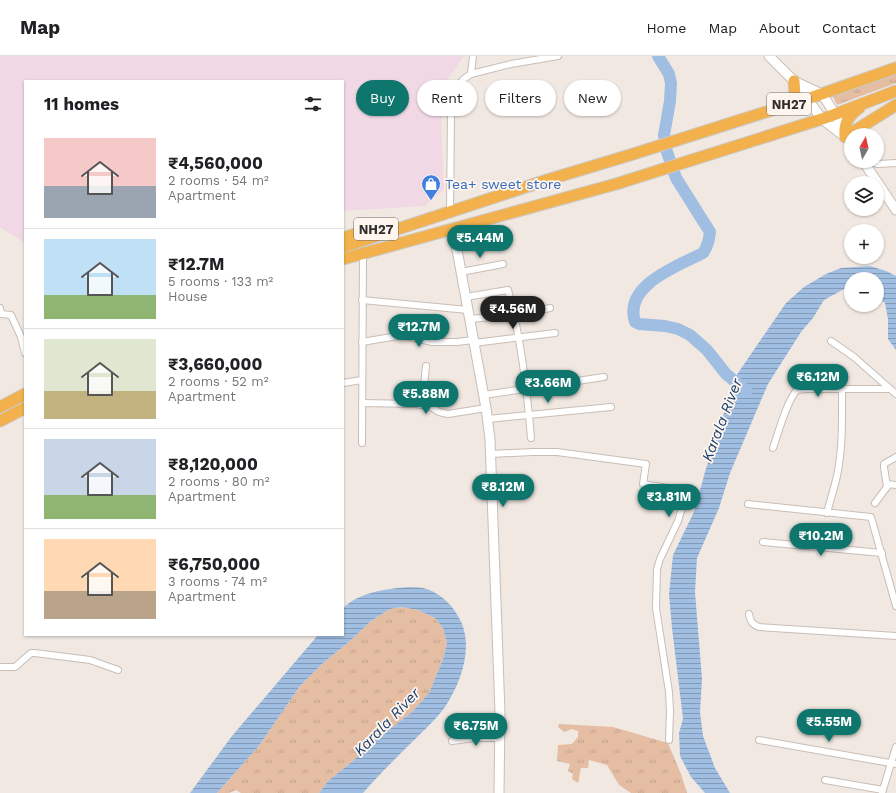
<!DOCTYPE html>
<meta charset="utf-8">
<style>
body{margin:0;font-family:"Work Sans",sans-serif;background:#f6f6f6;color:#202124;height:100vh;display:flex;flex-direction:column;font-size:15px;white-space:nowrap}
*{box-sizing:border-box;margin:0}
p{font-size:13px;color:#757577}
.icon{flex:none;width:22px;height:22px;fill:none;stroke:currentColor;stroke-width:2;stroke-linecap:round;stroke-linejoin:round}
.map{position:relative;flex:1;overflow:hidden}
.sheet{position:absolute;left:24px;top:24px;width:320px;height:556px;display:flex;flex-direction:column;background:#fff;border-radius:0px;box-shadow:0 1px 3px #0004}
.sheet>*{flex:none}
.top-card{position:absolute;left:356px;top:24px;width:380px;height:36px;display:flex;gap:8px}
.needle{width:26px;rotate:9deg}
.fabs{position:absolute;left:844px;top:72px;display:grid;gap:8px}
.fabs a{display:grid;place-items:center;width:40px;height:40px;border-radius:50%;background:#fff;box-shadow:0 1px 3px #0004;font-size:20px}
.price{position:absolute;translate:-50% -34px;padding:0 9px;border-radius:14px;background:#0f766e;color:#fff;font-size:13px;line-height:26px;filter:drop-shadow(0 1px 2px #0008)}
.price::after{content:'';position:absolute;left:50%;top:24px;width:12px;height:9px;margin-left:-6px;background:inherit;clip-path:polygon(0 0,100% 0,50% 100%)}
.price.active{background:#222;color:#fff}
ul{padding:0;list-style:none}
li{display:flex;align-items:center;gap:12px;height:100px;padding:0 20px}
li+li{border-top:1px solid #e0e0e0}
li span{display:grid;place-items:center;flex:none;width:112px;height:80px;border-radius:0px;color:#555}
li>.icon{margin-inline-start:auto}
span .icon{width:48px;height:48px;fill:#fffc;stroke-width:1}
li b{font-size:17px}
h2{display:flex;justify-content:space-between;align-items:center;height:48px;padding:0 20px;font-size:17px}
.tag{padding:0 14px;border-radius:18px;background:#fff;box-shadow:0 1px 3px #0004;font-size:14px;line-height:36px}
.tag.active{background:#0f766e;color:#fff}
header{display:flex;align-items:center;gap:24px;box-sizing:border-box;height:56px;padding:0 20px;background:#fff;border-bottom:1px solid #e0e0e0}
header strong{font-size:19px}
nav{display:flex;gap:22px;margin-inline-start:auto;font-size:14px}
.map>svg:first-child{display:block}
.education{fill:#f0d9e5}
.grass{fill:url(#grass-tufts)}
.water{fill:url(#water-rules)}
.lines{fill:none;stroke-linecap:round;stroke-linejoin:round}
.river{stroke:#a0bee2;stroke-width:12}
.street-casing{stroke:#c7beb8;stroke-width:8}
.secondary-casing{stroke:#c7beb8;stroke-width:11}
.highway-casing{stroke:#c9c9c8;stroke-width:13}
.street{stroke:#fff;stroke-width:6}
.secondary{stroke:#fff;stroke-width:9}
.highway{stroke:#f3b14d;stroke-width:11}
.labels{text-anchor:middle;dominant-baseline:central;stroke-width:3.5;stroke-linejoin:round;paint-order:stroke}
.shield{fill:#fff5ef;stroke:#6f6a66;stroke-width:1}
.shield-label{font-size:13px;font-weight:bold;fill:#312e2b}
.shop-label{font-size:14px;fill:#366cbe;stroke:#fff5ef;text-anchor:start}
.water-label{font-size:15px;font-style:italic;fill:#17416e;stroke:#fff5ef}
</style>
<header>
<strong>Map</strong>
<nav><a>Home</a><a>Map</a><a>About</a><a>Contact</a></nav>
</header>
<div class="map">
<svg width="896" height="737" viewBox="0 0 896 737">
<defs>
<pattern id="grass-tufts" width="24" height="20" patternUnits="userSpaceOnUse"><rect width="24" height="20" fill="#e4bda3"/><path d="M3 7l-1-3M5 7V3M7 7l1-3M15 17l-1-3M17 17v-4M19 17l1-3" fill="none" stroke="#c4a38c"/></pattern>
<pattern id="water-rules" width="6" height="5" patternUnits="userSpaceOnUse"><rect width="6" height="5" fill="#a0bee2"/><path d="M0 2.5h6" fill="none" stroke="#839bb7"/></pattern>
</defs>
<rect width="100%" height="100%" fill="#f1e8e2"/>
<path class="education" d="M0,0H464L449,21L445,31L443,40L441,67L444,133L425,150L343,155V25H25V187L0,171Z"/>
<g class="grass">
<path d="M896,15V27L837,49L832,39Z"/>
<path d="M401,551L418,554L435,562L443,572L447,587L443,603L429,637L412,656L364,693L353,705L328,725L319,737H241L236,734L229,737H217L258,691L300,630L322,608L351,584L371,565L390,553Z"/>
<path d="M559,668L613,671L668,687L681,718L687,737H631L619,729L607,709L589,704L588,712H581L578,727L572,723L573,718L568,715L570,708L557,705L558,689L572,688L578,681V675L571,673L564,676L558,671Z"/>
</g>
<g class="water">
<path d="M870,210L886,215L896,220V294L888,283V263L885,247L877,241V223H851V232H846L824,244L813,262L801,276L768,328L730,417L719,452L697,502L695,536L702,623L700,656L703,680L715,712L730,737H705L691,721L680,700L679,677L683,663L672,572L669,538L673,499L694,456L705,416L736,320L786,247L804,231L826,218L841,212Z"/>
<path d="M408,531C413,531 418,531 423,532C437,535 451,547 458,560C475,588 462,625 445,651C434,666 420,678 407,691C392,706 377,721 363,737H319L328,725L353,705L364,693L412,656L429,637L443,603L447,587L443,572L435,562L418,554L401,551L390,553L371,565L351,584L322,608L300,630L258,691L217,737H190L232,680L318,579H343V552C360,536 386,533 408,531Z"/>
</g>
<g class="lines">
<path class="river" d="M658,0L669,18L671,27L670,45L664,79L666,93L676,122L710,176C709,184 708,190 703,197C678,210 623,229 635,266L639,268L665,270L678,273L690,279L707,294L726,318L747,335"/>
<defs>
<g id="street">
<path d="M471,18L511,8L558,0"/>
<path d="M865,105L878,108L896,107"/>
<path d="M450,156L451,56C454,39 456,26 471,18L473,0"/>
<path d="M461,216L503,208"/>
<path d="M466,241L508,234C521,282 527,332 531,382"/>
<path d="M362,244L468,254"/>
<path d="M0,252L1,258L11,259L21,281L25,297"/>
<path d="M470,263L515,259L550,252"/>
<path d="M831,285L854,301L896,338"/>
<path d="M362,286L403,279L432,286H457L474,284"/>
<path d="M474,287L555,277"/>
<path d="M343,327L362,324"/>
<path d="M484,339L604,321"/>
<path d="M362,347L416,348L429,350L439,356L448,358L486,352"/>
<path d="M422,349L426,310"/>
<path d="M488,363L611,351"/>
<path d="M362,387L363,197"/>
<path d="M773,392C778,378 787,344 797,334L806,333H890"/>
<path d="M491,398L532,396H557L646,408L643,428L687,435L678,465L660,503L657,513L656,552L669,636L670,656L669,684"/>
<path d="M887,428L896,429"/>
<path d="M875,447L887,431L884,411V408L896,401"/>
<path d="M748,448L871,461L896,550"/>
<path d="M827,457C830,445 834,433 837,420C843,391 842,362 842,332"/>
<path d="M763,486L882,497"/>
<path d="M749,558C750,565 752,568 759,571L896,580"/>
<path d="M0,611H15L31,597H35L90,604L118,614"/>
<path d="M759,684L896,708"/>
<path d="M452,685L474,682H500"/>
<path d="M825,724L883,734"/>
<path d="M882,737L896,691"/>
</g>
<g id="secondary">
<path d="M769,0L794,25L822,63L845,81L835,58L822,38L794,25"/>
<path d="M863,105L896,154"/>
<path d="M453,172L486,352L490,383L500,657L499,737"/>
</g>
<g id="highway">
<path d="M790,48L795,40L794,25"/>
<path d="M859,52C848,60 844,67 845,81L896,49"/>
<path d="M343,182L371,173L389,171"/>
<path d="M343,191L547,124L630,99L810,42L896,12"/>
<path d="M343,203L616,128L828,61L896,35"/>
<path d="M0,351L25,338"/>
<path d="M0,365L25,352"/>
</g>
</defs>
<use href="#street" class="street-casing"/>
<use href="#secondary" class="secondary-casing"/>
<use href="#highway" class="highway-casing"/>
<use href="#street" class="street"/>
<use href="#secondary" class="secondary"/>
<use href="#highway" class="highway"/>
</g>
<defs>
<symbol id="shop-pin" viewBox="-11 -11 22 30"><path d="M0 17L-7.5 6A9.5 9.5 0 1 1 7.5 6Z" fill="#3f7fe0" stroke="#fff5ef"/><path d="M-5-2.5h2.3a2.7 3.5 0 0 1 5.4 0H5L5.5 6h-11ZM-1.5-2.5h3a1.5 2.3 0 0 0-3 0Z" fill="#fff"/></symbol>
</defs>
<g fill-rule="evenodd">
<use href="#shop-pin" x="420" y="117" width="22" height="30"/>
</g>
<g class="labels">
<g class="shield">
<rect x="767" y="37" width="44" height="22" rx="3"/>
<rect x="354" y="162" width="44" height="22" rx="3"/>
</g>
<g class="shield-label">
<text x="789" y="48">NH27</text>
<text x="376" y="173">NH27</text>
</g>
<g class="shop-label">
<text x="445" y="128">Tea+ sweet store</text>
</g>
<g class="water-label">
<text transform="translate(722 364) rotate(-69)">Karala River</text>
<text transform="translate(387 666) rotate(-46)">Karala River</text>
</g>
</g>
</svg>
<div class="fabs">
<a><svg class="needle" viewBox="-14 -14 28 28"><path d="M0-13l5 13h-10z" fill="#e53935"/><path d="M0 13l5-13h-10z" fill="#757577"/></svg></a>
<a><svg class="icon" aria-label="layers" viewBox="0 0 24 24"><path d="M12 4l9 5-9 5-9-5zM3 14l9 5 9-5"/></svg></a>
<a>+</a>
<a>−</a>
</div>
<b class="price" style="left:480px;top:203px">₹5.44M</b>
<b class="price active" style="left:513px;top:274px">₹4.56M</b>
<b class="price" style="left:419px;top:292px">₹12.7M</b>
<b class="price" style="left:818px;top:342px">₹6.12M</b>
<b class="price" style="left:548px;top:348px">₹3.66M</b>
<b class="price" style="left:426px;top:359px">₹5.88M</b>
<b class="price" style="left:503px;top:452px">₹8.12M</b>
<b class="price" style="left:669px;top:462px">₹3.81M</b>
<b class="price" style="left:821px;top:501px">₹10.2M</b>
<b class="price" style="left:829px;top:687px">₹5.55M</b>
<b class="price" style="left:476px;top:691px">₹6.75M</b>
<div class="top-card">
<a class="tag active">Buy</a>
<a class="tag">Rent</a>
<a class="tag">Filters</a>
<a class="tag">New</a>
</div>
<section class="sheet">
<h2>11 homes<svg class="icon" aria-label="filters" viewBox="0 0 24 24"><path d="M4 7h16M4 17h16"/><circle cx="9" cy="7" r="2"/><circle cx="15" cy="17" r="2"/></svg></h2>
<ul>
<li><span style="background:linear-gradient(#f6c9c9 60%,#9aa5b1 0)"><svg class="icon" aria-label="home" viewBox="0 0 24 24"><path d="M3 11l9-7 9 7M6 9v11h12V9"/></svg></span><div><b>₹4,560,000</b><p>2 rooms · 54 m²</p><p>Apartment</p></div></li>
<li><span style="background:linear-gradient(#bfe0f5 70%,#8fb573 0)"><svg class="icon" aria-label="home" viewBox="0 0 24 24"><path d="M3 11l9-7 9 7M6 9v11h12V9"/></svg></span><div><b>₹12.7M</b><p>5 rooms · 133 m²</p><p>House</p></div></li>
<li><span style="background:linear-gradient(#dfe7d0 65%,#c2b280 0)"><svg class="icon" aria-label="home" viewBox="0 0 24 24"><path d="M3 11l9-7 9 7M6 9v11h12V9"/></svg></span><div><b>₹3,660,000</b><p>2 rooms · 52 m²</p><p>Apartment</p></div></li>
<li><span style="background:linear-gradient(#c9d6e8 70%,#8fb573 0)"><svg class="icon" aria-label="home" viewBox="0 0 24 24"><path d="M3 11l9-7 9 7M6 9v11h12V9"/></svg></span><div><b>₹8,120,000</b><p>2 rooms · 80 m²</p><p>Apartment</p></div></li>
<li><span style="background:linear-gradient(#ffd9b3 65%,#b9a48a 0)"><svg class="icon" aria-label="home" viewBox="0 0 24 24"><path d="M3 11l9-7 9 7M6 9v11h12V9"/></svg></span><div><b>₹6,750,000</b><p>3 rooms · 74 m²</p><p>Apartment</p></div></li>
</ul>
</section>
</div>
